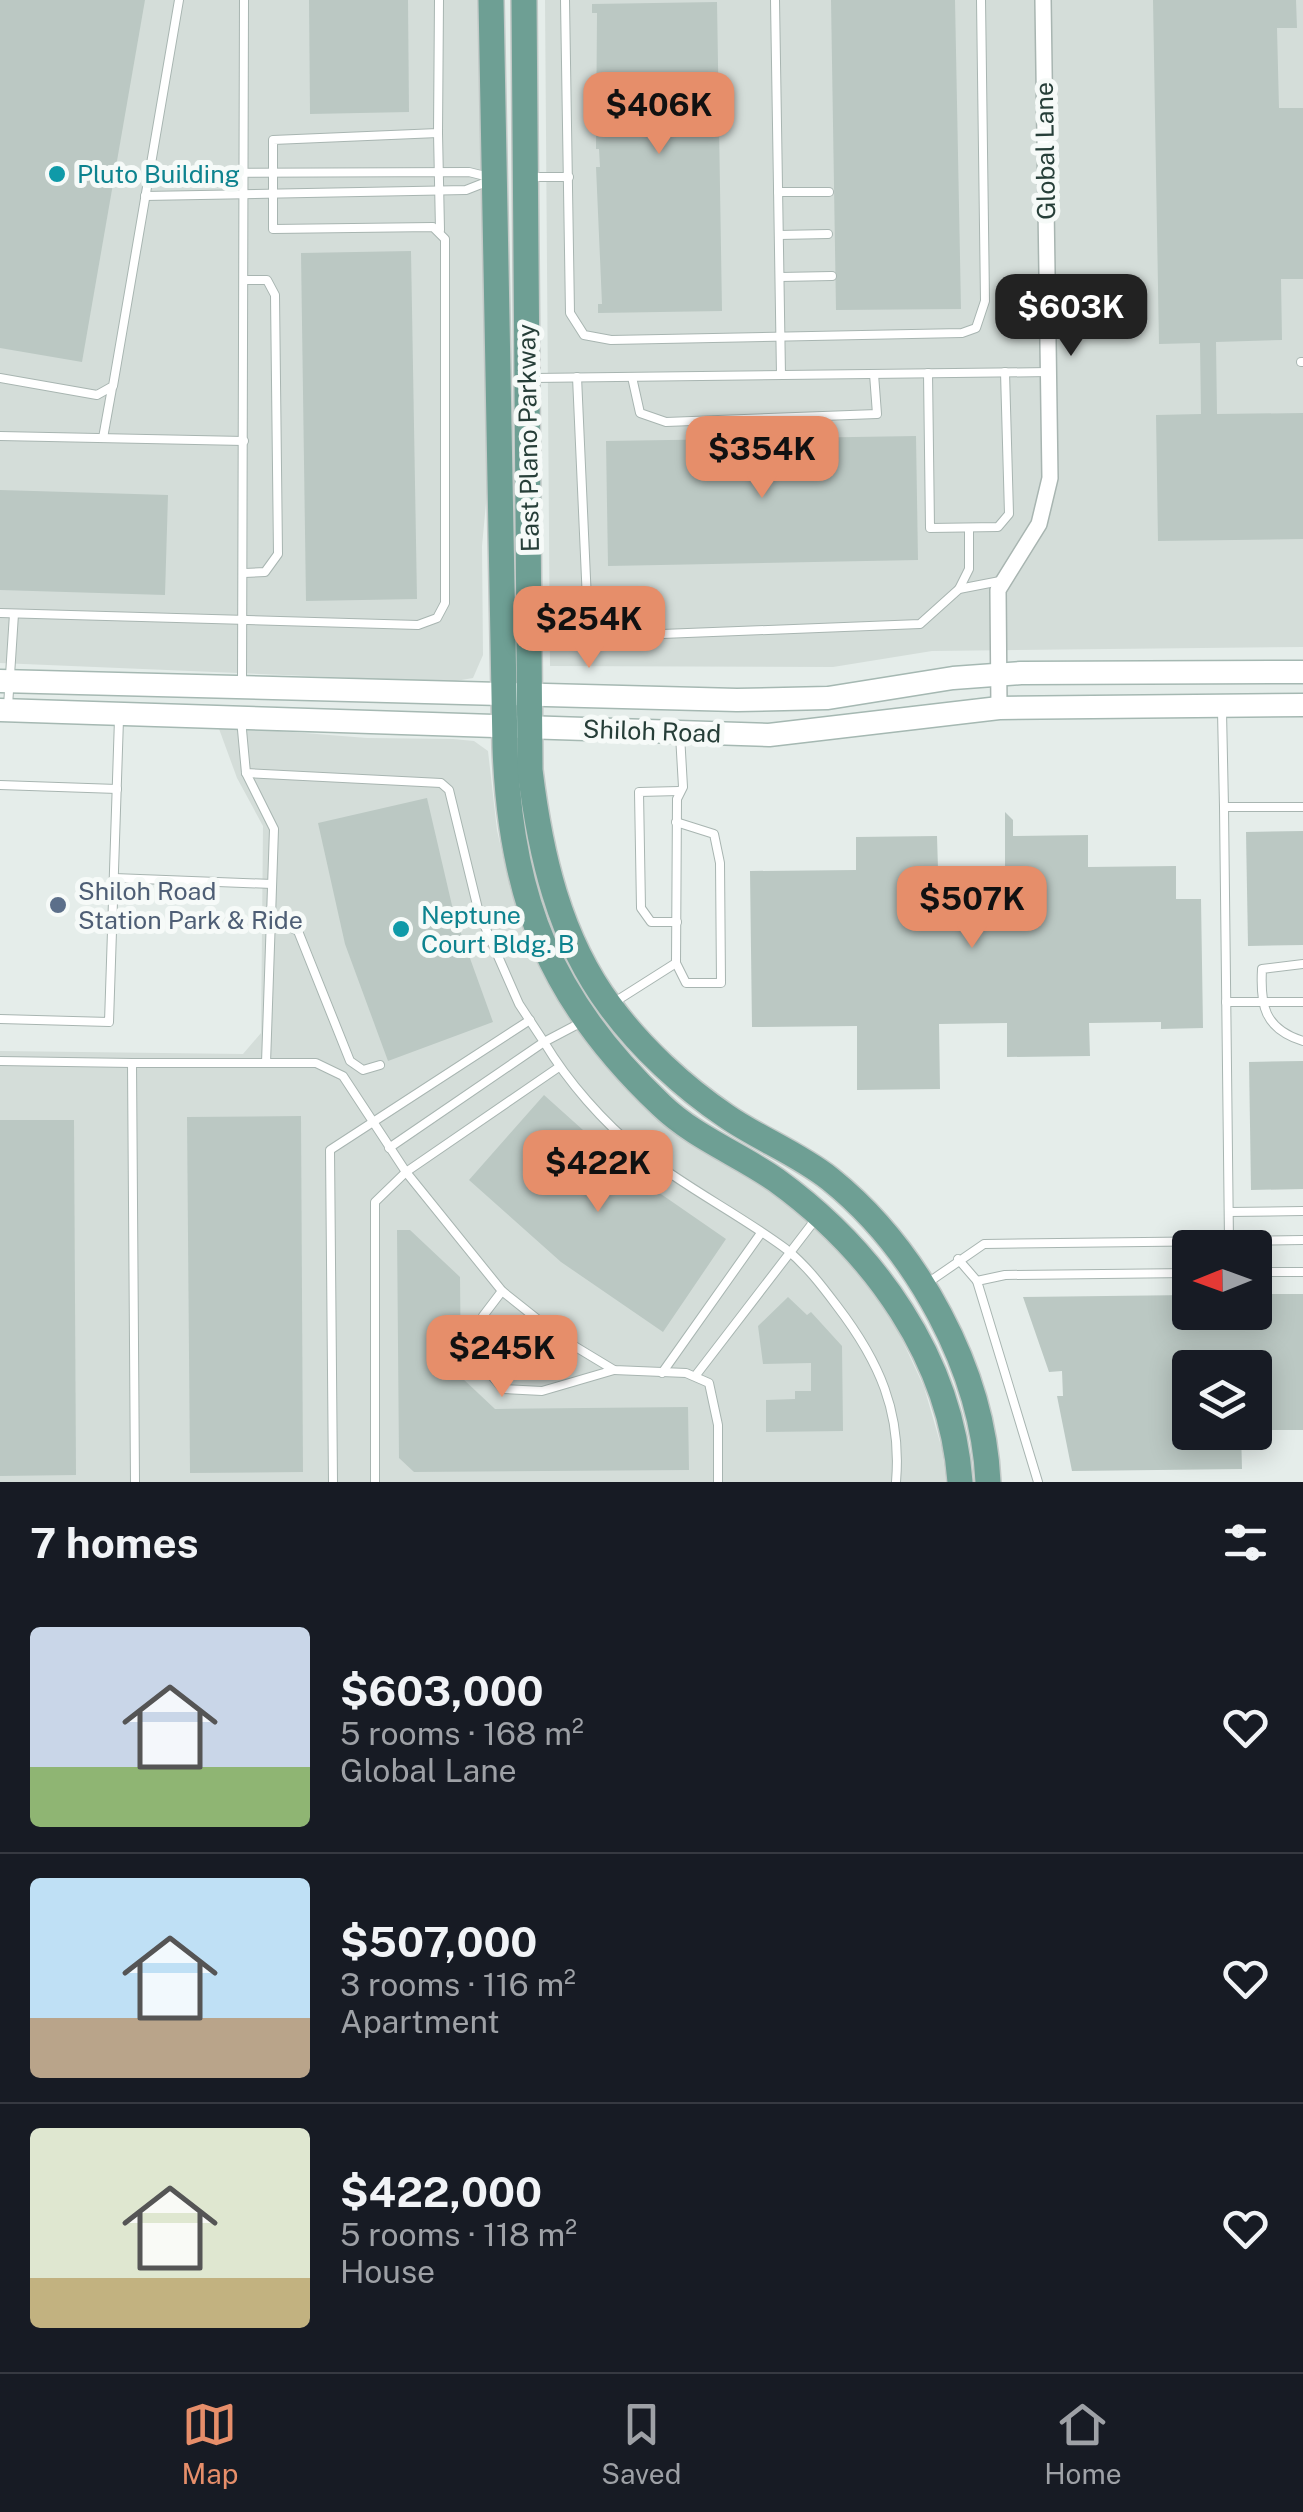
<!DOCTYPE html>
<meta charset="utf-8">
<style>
body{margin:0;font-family:"Public Sans",sans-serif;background:#20242c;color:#f1f3f6;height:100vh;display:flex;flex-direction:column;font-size:38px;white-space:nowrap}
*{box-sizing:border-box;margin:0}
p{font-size:32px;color:#9ea1a6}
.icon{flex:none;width:55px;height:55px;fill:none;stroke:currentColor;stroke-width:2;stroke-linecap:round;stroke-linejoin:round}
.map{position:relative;height:1482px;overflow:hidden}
.panel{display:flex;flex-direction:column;background:#171b24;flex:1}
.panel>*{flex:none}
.needle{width:65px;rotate:269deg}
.tools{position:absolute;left:1172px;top:1230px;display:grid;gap:20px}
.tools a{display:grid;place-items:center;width:100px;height:100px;border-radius:10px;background:#171b24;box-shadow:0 5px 25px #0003;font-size:50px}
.price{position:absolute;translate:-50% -85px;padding:0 22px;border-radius:20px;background:#e68e6a;color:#111;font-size:32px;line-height:65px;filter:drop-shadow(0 2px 5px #0008)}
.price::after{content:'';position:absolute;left:50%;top:60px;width:30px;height:22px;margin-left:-15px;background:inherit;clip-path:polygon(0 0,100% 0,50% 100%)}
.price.on{background:#222;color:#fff}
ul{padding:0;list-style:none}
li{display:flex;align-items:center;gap:30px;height:250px;padding:0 30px}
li+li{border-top:2px solid #363941}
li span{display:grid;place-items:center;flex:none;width:280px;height:200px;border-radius:10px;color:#555}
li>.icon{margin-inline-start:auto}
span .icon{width:120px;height:120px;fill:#fffc;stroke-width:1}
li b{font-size:42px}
h2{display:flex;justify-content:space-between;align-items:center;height:120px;padding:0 30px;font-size:42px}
.dock{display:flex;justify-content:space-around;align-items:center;height:140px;border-top:2px solid #363941;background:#171b24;font-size:28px;color:#9ea1a6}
.dock a{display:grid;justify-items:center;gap:5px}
.dock .on{color:#e68e6a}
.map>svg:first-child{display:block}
.built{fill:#d4ddd9}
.building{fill:#bbc8c3}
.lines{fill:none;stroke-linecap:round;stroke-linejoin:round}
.service-casing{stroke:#a8b5b1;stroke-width:10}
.minor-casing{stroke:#a8b5b1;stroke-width:18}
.secondary-casing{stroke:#a5b8b2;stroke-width:25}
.primary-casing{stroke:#c2c9c7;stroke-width:28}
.service{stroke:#fff;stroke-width:8}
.minor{stroke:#fff;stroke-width:15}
.secondary{stroke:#fff;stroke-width:22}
.primary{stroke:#6e9f94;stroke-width:25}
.culture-dot{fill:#0f9aa8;stroke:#f6faf8;stroke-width:4}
.service-dot{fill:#5c6f8a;stroke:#f6faf8;stroke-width:4}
.labels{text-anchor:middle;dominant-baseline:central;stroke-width:10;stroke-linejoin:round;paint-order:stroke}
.street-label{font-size:25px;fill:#263e38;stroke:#f6faf8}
.culture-label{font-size:25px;fill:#0d838f;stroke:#f6faf8;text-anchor:start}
.service-label{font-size:25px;fill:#4e5e75;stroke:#f6faf8;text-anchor:start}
</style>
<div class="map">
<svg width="1303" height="1482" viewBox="0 0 1303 1482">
<rect width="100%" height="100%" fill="#e5edea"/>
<g class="built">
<path d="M0,0H481L488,482L482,546L483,655L473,678L450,682L0,663Z"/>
<path d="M545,0H1303V647L932,651L833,667L550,666Z"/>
<path d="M218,726L367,738L453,739L474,741L488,751L497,830L511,892L546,978L588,1042L777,1193L835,1245L865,1279L898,1331L924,1387L942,1449L946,1482H0V1051L243,1054L261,1033L263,826L237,778Z"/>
</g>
<g class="building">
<path d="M0,0H145L82,362L0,348Z"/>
<path d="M309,0H408L409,112L310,114Z"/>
<path d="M831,0H955L961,309L836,310Z"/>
<path d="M1153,0H1296L1297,28H1277L1279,108H1303V279H1281L1282,340L1216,342L1217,414L1303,413V539L1158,541L1156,415L1201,414L1200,343L1159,344Z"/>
<path d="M717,2L722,311L598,313V304H602L596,167H600L599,149H596L597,13H592V4Z"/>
<path d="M411,251L417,599L306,601L301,253Z"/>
<path d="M916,436L918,560L608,566L606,441Z"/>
<path d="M0,490L168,495L165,595L0,590Z"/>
<path d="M427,798L454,914L493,1022L388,1061L345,944L318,823Z"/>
<path d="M1005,812L1013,820V836L1088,835V867L1176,866V899H1201L1203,1028L1161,1029V1022L1089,1023L1090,1056L1007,1057V1023L939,1024L940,1089L857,1090V1026L752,1027L750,871L856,870V837L937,836L938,869L1005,868Z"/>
<path d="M1303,831V945L1248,946L1246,832Z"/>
<path d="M1303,1061V1189L1251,1190L1249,1062Z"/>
<path d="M544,1095L632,1174L726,1239L663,1332L561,1262L469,1180Z"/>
<path d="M301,1116L303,1472L190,1473L187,1117Z"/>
<path d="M0,1120H74L76,1475L0,1476Z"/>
<path d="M397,1230H410L460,1277L461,1377L495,1409L688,1407L689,1470L414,1472L399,1458Z"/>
<path d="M1255,1294H1303V1430H1255V1368H1190V1432H1241L1242,1469L1072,1471L1057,1396H1063L1062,1371L1049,1372L1023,1297L1190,1295V1312H1255Z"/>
<path d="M788,1297L807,1315L811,1312L842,1346L843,1431L766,1432V1400L795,1399V1391H811V1363L763,1364L758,1326Z"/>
</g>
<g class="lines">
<defs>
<g id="service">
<path d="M565,0L570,313L584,335L611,340L962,333L976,328L985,301L981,0"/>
<path d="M775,0L781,375"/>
<path d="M438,133L440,230"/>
<path d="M150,173L469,172L489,177"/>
<path d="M530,177H569"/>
<path d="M778,192H829"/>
<path d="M145,196L466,190L489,181"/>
<path d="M779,235L828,234"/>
<path d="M780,277L832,276"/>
<path d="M244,280H267L275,295L278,554L265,572L244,573"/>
<path d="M1301,362H1303"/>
<path d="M928,373L930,528L998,527L1009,514L1005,372"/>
<path d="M577,377L588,623L611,636L920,624L959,589L1000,581"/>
<path d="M632,377L640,413L666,422L877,414L874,374"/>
<path d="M0,378L97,395L113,386L179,0"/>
<path d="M533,378L1049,372"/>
<path d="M0,436L244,441"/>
<path d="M103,438L112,388"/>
<path d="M959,589L969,569V528"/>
<path d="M0,613L418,625L437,618L445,603V239L433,227L273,229V140L438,133L439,0"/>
<path d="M242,684L244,0"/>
<path d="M8,706L14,614"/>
<path d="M1222,711L1224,807H1303"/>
<path d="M241,719L246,773L441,783L449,790L479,913L519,1004L544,1042L389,1148"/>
<path d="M246,773L274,829L266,1063"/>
<path d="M0,785L117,789"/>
<path d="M1224,807L1229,1241L1303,1240"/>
<path d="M114,878L272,884"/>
<path d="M270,917L298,931L350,1061L363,1070L380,1065"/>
<path d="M677,922H651L641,908L639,792L679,791"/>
<path d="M676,963L686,983H721L720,863L714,834L676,822"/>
<path d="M1303,964L1262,969C1260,1005 1264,1029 1303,1041"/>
<path d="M1226,1002H1303"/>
<path d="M613,1003L676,963L677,799L683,787L680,735"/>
<path d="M0,1019L109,1022L119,719"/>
<path d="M582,1022L544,1042C568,1082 603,1122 639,1151C686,1188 739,1214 786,1249C806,1265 822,1286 837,1306C879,1361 902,1412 896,1482"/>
<path d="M0,1061L132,1063"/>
<path d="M1229,1212L1303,1211"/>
<path d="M958,1259L977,1281"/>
<path d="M1255,1272H1303"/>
<path d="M926,1284L984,1244L1229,1241"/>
<path d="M502,1291L483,1316L481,1363L503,1389L542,1391L614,1370"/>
<path d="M662,1373L761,1233"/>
<path d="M696,1375L815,1220"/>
<path d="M135,1482L132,1063H316L343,1076L406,1172L502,1291L561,1338L614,1370L686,1373L709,1383L718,1425V1482"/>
<path d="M333,1482L330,1150L530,1020"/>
<path d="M375,1482V1202L406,1172L559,1067"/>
<path d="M1038,1482L977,1281L1005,1275L1190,1273"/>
</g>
<path id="minor" d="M999,708L998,590L1039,524L1050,478L1043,0"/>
<g id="secondary">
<path d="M0,681L737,700L828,698L953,678L1021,673L1303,672"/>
<path d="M0,710L769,735L999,708L1303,705"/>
</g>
<g id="primary">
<path d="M491,0L505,747C510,898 550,1000 661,1105C694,1137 739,1154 776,1180C874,1251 951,1358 960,1482"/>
<path d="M524,0L530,770C540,853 559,938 610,1006C640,1047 683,1087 726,1116C759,1139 797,1153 830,1179C917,1249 983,1370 988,1482"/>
</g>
</defs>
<use href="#service" class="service-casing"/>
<use href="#minor" class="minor-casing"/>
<use href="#secondary" class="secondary-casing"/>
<use href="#primary" class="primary-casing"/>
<use href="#service" class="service"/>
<use href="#minor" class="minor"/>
<use href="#secondary" class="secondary"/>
<use href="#primary" class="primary"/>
</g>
<g class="culture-dot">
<circle cx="57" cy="174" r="10"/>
<circle cx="401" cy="929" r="10"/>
</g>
<circle class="service-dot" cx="58" cy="905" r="10"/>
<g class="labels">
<g class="street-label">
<text transform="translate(1045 151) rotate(-91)">Global Lane</text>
<text transform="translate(528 438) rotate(-91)">East Plano Parkway</text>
<text transform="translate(652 731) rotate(2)">Shiloh Road</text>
</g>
<g class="culture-label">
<text x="77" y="174">Pluto Building</text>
<text x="421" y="915">Neptune<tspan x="421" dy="29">Court Bldg. B</tspan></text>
</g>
<g class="service-label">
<text x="78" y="891">Shiloh Road<tspan x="78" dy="29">Station Park &amp; Ride</tspan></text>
</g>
</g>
</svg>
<div class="tools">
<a><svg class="needle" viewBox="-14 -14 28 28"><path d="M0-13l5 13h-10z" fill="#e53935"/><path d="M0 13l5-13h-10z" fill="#9ea1a6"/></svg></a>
<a><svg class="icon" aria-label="layers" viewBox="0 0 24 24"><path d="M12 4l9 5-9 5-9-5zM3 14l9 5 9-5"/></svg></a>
</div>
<b class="price" style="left:659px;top:157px">$406K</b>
<b class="price on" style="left:1071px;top:359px">$603K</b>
<b class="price" style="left:762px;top:501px">$354K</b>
<b class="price" style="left:589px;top:671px">$254K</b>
<b class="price" style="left:972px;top:951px">$507K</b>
<b class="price" style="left:598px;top:1215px">$422K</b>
<b class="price" style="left:502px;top:1400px">$245K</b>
</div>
<section class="panel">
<h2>7 homes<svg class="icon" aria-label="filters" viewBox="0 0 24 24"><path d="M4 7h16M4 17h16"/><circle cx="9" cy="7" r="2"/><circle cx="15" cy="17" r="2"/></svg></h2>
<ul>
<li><span style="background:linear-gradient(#c9d6e8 70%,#8fb573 0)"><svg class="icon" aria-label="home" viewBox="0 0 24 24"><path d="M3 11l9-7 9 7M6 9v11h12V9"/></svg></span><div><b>$603,000</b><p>5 rooms · 168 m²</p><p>Global Lane</p></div><svg class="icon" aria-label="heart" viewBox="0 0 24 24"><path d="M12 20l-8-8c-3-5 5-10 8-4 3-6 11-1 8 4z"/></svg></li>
<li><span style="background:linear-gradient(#bfe0f5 70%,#b9a48a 0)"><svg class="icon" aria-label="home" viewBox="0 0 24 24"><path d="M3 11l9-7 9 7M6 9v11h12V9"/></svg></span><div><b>$507,000</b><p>3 rooms · 116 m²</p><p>Apartment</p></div><svg class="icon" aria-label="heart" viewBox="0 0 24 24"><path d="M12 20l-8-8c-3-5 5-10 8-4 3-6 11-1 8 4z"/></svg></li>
<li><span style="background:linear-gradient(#dfe7d0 75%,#c2b280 0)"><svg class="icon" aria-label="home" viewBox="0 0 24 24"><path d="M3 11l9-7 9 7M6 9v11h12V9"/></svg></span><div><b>$422,000</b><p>5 rooms · 118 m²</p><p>House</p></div><svg class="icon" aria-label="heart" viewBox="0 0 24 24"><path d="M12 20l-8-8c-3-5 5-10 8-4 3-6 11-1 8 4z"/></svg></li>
</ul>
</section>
<nav class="dock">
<a class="on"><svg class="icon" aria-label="map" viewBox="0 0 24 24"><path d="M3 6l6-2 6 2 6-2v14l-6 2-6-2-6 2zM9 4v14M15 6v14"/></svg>Map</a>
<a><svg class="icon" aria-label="saved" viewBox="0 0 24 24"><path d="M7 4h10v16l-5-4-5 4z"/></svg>Saved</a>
<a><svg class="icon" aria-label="home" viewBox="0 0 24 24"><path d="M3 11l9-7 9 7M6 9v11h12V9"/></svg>Home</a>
</nav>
